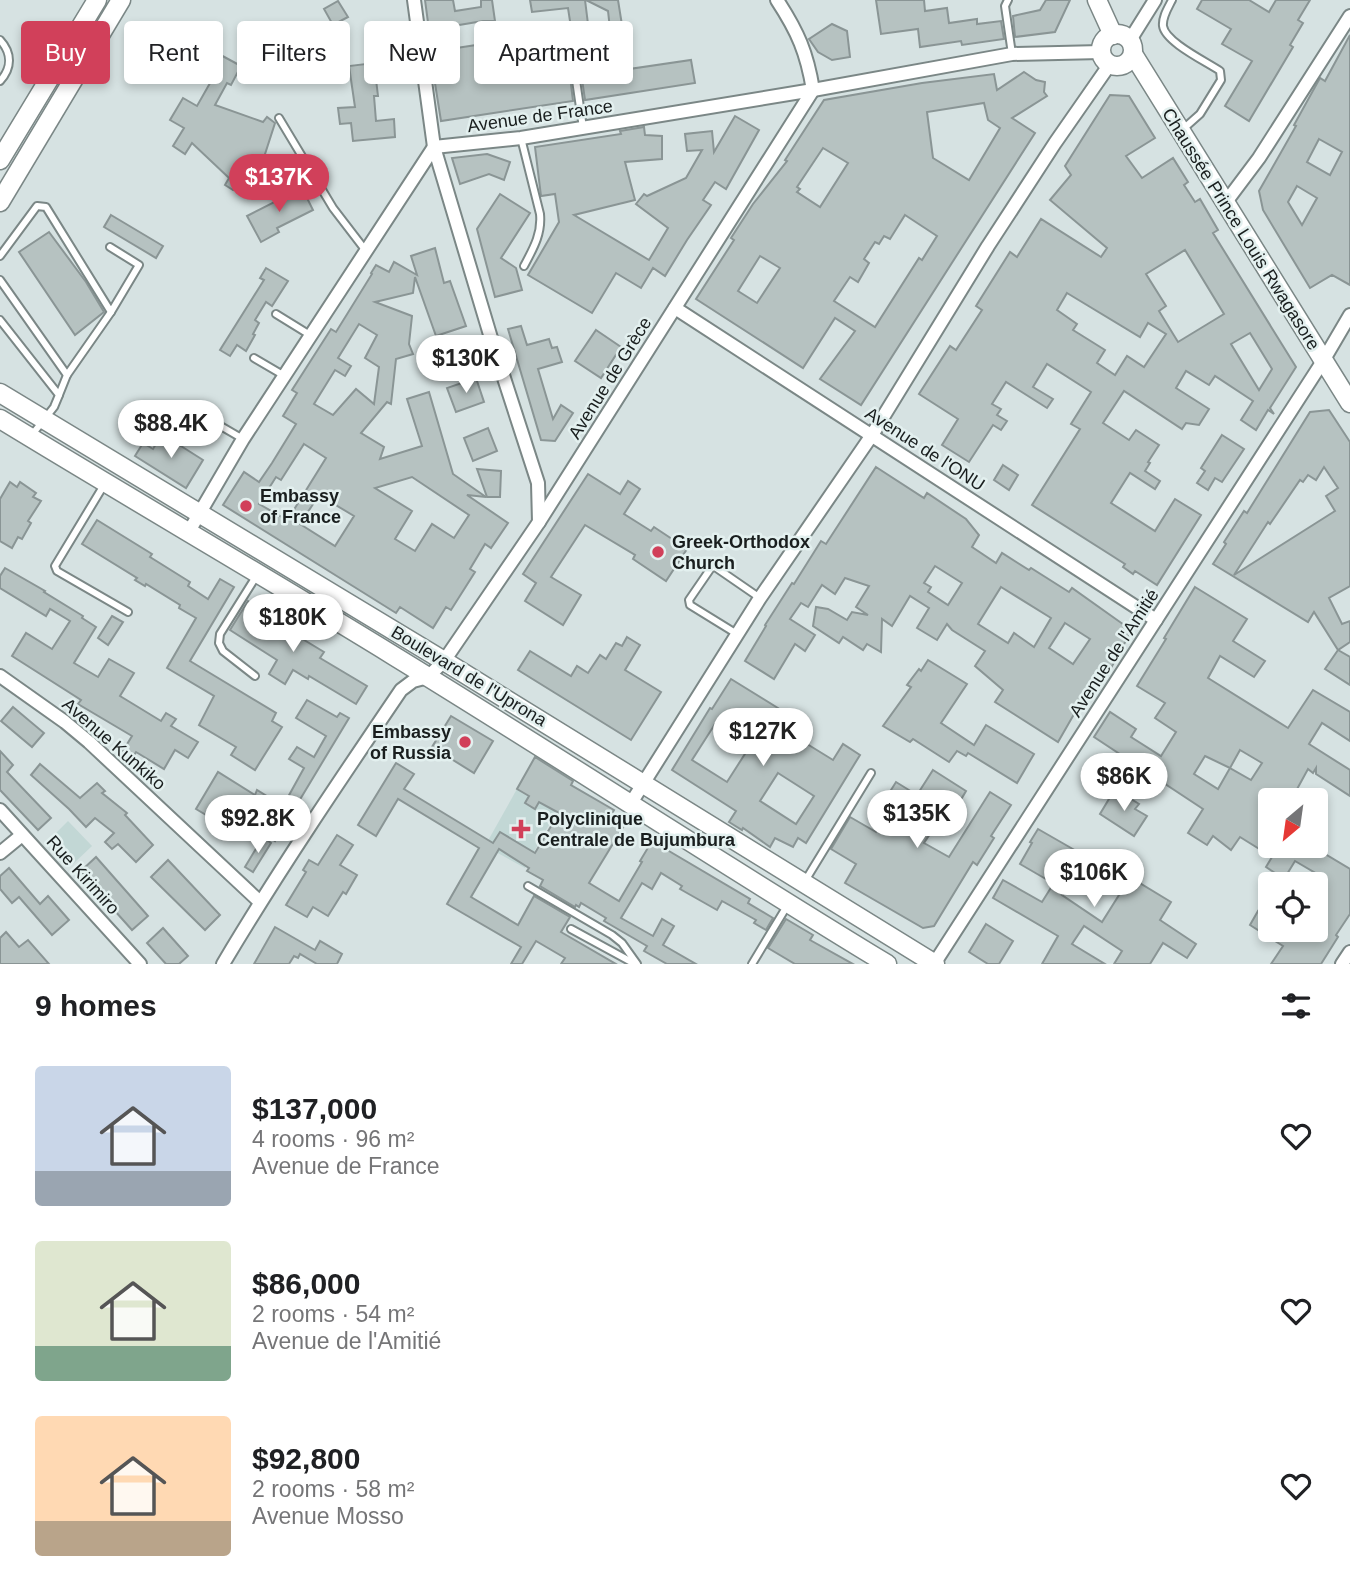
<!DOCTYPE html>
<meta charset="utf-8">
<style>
body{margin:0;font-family:Helvetica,sans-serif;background:#f2f2f2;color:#202124;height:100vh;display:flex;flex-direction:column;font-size:26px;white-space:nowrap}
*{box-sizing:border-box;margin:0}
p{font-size:23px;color:#757577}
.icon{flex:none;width:38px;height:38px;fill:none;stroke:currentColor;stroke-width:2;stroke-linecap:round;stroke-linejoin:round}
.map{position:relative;height:964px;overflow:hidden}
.side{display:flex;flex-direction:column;background:#fff;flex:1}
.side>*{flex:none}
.top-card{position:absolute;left:21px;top:21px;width:700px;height:63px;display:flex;gap:14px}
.needle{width:46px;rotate:209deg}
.tools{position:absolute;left:1258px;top:788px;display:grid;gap:14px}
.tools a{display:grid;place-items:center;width:70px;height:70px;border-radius:7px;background:#fff;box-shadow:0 4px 10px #0003;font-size:35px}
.price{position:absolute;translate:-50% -60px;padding:0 16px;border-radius:24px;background:#fff;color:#222;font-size:23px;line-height:46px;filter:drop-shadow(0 2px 4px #0008)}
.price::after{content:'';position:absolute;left:50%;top:42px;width:21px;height:16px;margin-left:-10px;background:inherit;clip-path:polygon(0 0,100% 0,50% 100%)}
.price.on{background:#d1405a;color:#fff}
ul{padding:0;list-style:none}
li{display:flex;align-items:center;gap:21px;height:175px;padding:0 35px}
li span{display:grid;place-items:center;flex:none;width:196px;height:140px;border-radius:7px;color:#555}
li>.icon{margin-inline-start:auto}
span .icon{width:84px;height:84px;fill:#fffc;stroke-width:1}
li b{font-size:30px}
h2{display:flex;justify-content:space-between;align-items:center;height:84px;padding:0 35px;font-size:30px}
.chip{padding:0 24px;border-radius:7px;background:#fff;box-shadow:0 4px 10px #0003;font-size:24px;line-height:63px}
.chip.on{background:#d1405a;color:#fff}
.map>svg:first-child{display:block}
.built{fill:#c2d7d5}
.building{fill:#b6c2c1;stroke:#8a9595;stroke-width:2;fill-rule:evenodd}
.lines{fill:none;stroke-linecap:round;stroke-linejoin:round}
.lane-casing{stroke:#7b8786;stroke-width:10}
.street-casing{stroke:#7b8786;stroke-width:16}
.secondary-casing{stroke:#7b8786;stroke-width:21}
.lane{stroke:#fff;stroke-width:6}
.street{stroke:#fff;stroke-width:12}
.secondary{stroke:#fff;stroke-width:18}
.poi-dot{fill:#d1405a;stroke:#e3f0ef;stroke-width:2.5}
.labels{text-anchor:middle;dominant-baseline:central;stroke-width:5;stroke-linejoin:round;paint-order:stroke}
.street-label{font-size:18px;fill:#191e1e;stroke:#e3f0ef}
.poi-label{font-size:18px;font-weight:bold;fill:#191e1e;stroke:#e3f0ef;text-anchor:start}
</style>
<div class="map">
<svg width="1350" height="964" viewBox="0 0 1350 964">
<rect width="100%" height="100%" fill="#d6e2e2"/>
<g class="built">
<path d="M536,755L575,778L525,868L485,846Z"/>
<path d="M68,821L92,846L73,864L50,839Z"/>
</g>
<g class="building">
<path d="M425,0H453L455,11L481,7V0H492L495,21H483L429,30Z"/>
<path d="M530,0H585L589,32L610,29L608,11L586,0H618L629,69L691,60L695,83L585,100L576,38L572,34L568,8L532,12Z"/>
<path d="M876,0H924L925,11L947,8L949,23L977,19V24L1001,21L1004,39L962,45L961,41L920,47L918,29L881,34Z"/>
<path d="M1046,0H1070L1055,32L1015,37L1013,16L1040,10Z"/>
<path d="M1202,0H1249L1269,12L1276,0H1310L1298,20L1303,23L1290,45L1293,47L1249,121L1225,106L1252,61L1222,44L1231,29L1197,9Z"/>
<path d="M338,1L348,17L333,25L324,9Z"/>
<path d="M832,24L847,31L850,57L832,60L818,52L809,39Z"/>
<path d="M1350,35V285L1332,275L1310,288L1263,210L1259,191L1296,126L1294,125L1315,87L1320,78L1325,81ZM1319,139L1342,152L1330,175L1307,162ZM1297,186L1317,198L1302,225L1288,202Z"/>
<path d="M565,37L573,101L441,121L430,52L496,42L501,78L531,74L527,43Z"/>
<path d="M217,53L241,66L231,85L227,83L215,105L263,122L267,117L275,123L265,154L257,166L233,190L225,185L229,178L192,143L185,154L173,146L184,128L170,120L183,98L197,106L214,76L207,72Z"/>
<path d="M374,63L378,96H374L376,121L394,119L395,137L353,141L351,123L340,124L338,108L355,107L349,66Z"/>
<path d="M1024,72L1036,80L1045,82L1044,92L1047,96L1012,118L1035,133L861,405L820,379L855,331L835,318L803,368L696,299L734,240L731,238L753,204L787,161L785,160L824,100L922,83L994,74L997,90ZM984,103L988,120L1000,128L969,180L933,158L927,112ZM823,148L848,163L820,207L797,192L800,189L797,187ZM905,215L937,236L922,260L919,258L875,327L834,301L850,277L858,282L869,263L864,259L875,242L879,244L884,236L890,239ZM760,256L780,268L757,303L738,291Z"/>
<path d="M1110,95L1129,96L1155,138L1126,156L1142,178L1173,158L1188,182L1184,185L1195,202L1200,199L1218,230L1213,233L1296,367L1270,408L1274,414L1268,410L1256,430L1241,420L1253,401L1215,376L1209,385L1186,371L1176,388L1209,409L1199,425L1186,423L1182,429L1124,391L1103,423L1129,440L1136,430L1159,445L1148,462L1150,463L1145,471L1160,481L1155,489L1130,473L1111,503L1155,531L1175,499L1201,515L1157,585L1135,571L1133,574L1123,567L1125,564L1032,505L1080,429L1071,424L1091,392L1047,364L1033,387L1053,399L1047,408L1006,382L992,404L1001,409L997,415L1007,421L1001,430L993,425L969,462L942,445L958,419L919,394L950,346L956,350L982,310L976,306L1010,252L1017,257L1041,219L1101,257L1107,248L1050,200L1071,175L1065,166ZM1185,250L1224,314L1178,342L1159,311L1166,306L1146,274ZM1067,293L1140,337L1148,323L1166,334L1144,367L1127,356L1115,375L1097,363L1105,350L1073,330L1077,324L1057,310ZM1250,333L1272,369L1259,390L1231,344Z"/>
<path d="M735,116L759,130L726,189L715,182L703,200L711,205L687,240L665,276L653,268L641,288L616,273L592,313L528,275L559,222L555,194L541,196L535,147L621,134L620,131L644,127L645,135L662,136V159L625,162L635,200L574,215L649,260L668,228L636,204L644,194L647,196L686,178L702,150L687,151L685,134L712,131L714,152Z"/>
<path d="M487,154L510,162L504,180L489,174L460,184L452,158Z"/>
<path d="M302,188L313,210L277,228L279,232L261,242L247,216Z"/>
<path d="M500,194L530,213L501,258L516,268L522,290L495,297L477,229Z"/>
<path d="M111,215L163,246L156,258L104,227Z"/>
<path d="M49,232L86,282L104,312L75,335L19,252Z"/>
<path d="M435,248L444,283L450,281L466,326L436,336L415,277L413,293L375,302L412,316L409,344L413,354L396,359L391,404L387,402L361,433L384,447L380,459L422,446L407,399L429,392L453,474L486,497L467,495L508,523L491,548L485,544L470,569L475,572L451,610L446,607L433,628L400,607L396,613L223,505L244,472L259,482L272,463L296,424L283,416L297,393L292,390L331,329L336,332L372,274L371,273L376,265L389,272L394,262L417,275L411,256ZM359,324L377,335L365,358L379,367L374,404L356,389L333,415L314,404L335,370L345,376L351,366L338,358ZM304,444L326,458L290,516L284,512L282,517L259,504L276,477L281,480ZM412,477L469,515L454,538L432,524L415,551L395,539L412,511L375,488ZM319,495L354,516L335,546L300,524Z"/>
<path d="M266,268L288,281L272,306L266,302L255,320L259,323L253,334L255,335L246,351L237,345L230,356L220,350L264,280L260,278Z"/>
<path d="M521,326L527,345L549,339L552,348L557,347L562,362L538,369L553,419L561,405L573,413L555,441L541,440L508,329Z"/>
<path d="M596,330L621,347L601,378L575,361Z"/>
<path d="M476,378L484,402L456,412L447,388Z"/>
<path d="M1329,410L1350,442V586L1329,598L1342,624L1350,621V642L1338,650L1314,612L1308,622L1213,564L1226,544L1224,542L1244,511L1247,513L1310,412ZM1324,467L1338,488L1326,496L1335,511L1234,575L1268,522L1270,524L1300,480L1303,482L1308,475L1316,480Z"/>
<path d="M488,428L497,451L473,461L464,438Z"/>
<path d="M162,434L203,460L186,488L135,456L143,443L153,449Z"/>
<path d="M1222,435L1244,449L1222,482L1215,478L1208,490L1197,483L1205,471L1201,468Z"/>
<path d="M1003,465L1018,475L1009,490L994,480Z"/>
<path d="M876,467L924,498L927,493L966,519L979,535L972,547L996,563L1002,553L1029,570L1031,568L1069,592L1072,588L1127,627L1129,635L1105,679L1099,676L1083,703L1081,702L1058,742L995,702L1003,690L975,666L985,651L952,630L947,624L937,640L917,628L929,608L910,596L892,626L882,619L881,652L867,644L863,650L843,637L839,643L813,626L816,607L828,609L847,620L852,612L868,615L856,607L869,586L845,578L835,594L822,585L808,607L801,603L790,619L815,635L805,651L795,644L774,679L745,661L766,626L765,625L792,583L794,584L821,541L826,544ZM935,566L962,583L948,605L928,592L931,587L924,583ZM1001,587L1051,618L1034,647L1014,633L1008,643L978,624ZM1065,623L1090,639L1073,664L1049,648Z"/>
<path d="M477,469L501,471L500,497H487Z"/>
<path d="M588,474L620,494L628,481L640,489L624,514L651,531L654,527L687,549L666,581L633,559L635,555L585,525L551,577L581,595L563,625L525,601L536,583L523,574Z"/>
<path d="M10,482L17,487L20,482L36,493L33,497L41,501L28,521L31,523L22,539L18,537L12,548L0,541V499Z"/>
<path d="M97,520L152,554L150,557L190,582L188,586L208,599L220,579L234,587L190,661L276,713L272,721L282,727L255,770L231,755L236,747L199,725L214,696L167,668L196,618L179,608L180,605L146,584L145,586L135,580L137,578L82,544Z"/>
<path d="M5,568L45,591L44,592L83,616L82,618L96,627L74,663L98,677L109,659L134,673L120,696L161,721L166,713L176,719L171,726L198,742L188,758L175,750L164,769L136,752L131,760L121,754L132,736L78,704L81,700L12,656L26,633L52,649L70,621L50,609L46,616L0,588V576Z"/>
<path d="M1195,587L1247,619L1233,641L1265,661L1254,677L1220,656L1208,678L1288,728L1313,690L1350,712V741L1322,723L1309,744L1350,770V796L1316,774V768L1313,773L1308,769L1296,791L1309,800H1270V845H1310L1350,869V914L1336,935L1338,937L1321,964H1271L1283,946L1250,925L1258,911L1270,919V929H1316V884H1312L1317,874L1295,861L1284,879L1266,867L1272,857L1240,837L1231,850L1213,836L1207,845L1188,833L1203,809L1094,737L1110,712L1136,729L1131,737L1161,756L1176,732L1155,718L1165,703L1137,686L1166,639L1164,638ZM1240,750L1262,763L1251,780L1230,768ZM1205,756L1230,768L1218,789L1194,774Z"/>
<path d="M248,601L260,608L258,612L324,652L320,658L367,686L356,704L309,676L308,679L293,670L285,684L269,674L277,660L230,630Z"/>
<path d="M112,616L123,622L108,645L98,638Z"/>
<path d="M627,637L640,645L625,670L661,692L631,740L518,670L530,651L571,676L577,666L588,673L600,655L606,659L616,643L622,646Z"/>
<path d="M1338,650L1350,657V685L1325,669Z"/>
<path d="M928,660L967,684L941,723L974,745L986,725L1034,754L1017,783L968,753L966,756L957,751L949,762L913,739L910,742L883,726L911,687L907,685L919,669L921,671Z"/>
<path d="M731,679L794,718L786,731L833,760L843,744L860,755L806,843L798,838L793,847L775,838L770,847L743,828L742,830L729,822L736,811L672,770L710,708L712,709ZM715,724L750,746L727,782L692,760ZM778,773L814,796L796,824L760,801Z"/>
<path d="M307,700L337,717L340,713L349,718L275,841L266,835L275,819L239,797L223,825L196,809L218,772L255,795L257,790L283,806L304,768L289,759L297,747L314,757L326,736L296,718Z"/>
<path d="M13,707L44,733L32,747L1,721Z"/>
<path d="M451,716L493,741L474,773L432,747Z"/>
<path d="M0,751L13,765L7,772L51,818L38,830L0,790Z"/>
<path d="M535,757L573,781L571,785L614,810L611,815L625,824L589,883L619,901L642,862L640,861L652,841L750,899L748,903L773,918L766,930L754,923L756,920L722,901L717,910L680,889L682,886L661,873L652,889L642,883L621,918L653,936L662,919L674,926L663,945L696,964H667L644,951L647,946L604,921L606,918L581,903L579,907L576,905L575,907L540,886L543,880L527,871L529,868L499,849L471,897L518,925L534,896L570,917L561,932L616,964H561L565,958L536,941L522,964H511L521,947L447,904L479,848L398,799L376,836L358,825L396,763L414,774L404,789L493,843L500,832L535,853L559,813L539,802L535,809L525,803L529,796L517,789Z"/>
<path d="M40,764L80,798L97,783L105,791L102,793L127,813L125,815L153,845L136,862L118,844L112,849L105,842L114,833L95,818L86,827L69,809L31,775Z"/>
<path d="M933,770L966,791L956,808L950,804L924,843L949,857L990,792L1011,805L991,836L994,838L977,865L973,862L934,926L923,928L845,883L856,864L831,849L850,817L876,832L888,811L881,806L896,782L917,795Z"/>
<path d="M1115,789L1139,804L1135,809L1147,816L1134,836L1100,814Z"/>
<path d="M1038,829L1092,860L1096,853L1126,872L1125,874L1171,902L1160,920L1196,944L1187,958L1163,943L1150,964H1114L1122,951L1084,926L1072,944L1105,964H1042L1058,936L993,898L1003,880L1042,902L1052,886L1064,893L1062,895L1102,922L1119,895L1063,862L1051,882L1020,864L1032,843L1030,842Z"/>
<path d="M337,835L353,845L340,865L357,875L346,894L343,892L328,916L313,907L307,917L286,905L306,872L303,870L309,860L318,865Z"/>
<path d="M263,837L271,843L253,872L245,867Z"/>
<path d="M96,857L148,916L132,930L115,911L116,909L81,871Z"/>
<path d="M168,860L220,915L205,930L151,877Z"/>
<path d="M9,868L40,904L48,896L69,920L52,935L19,897L12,903L0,889V876Z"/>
<path d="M786,919L813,935L810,940L853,964H795L768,948Z"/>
<path d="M986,924L1013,941L999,964H988L969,952Z"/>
<path d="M275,927L315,950L320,941L342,954L337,964H317L300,954L298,958L294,956L289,964H254Z"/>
<path d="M163,928L188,956L179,964H166L147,943Z"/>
<path d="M6,932L19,947L28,940L49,964H0V938Z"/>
</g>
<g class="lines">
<defs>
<g id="lane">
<path d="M1008,0L1005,6L1012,54"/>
<path d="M1172,0C1168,8 1162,17 1163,26C1165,42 1207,62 1220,71L1221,80L1200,114L1182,130"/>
<path d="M570,39L583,128"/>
<path d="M0,40C12,53 12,68 0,81"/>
<path d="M279,118L333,208L366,251"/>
<path d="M521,138L540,214C542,234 533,249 524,266"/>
<path d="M0,256L37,206L46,207L111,312L139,265L110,247"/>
<path d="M0,280L67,375L59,395"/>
<path d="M276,314L310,335"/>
<path d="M0,320L59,395L54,407L31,436"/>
<path d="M254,358L283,375"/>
<path d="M67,375L111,312"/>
<path d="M200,414L243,439"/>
<path d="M104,485L55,566L57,571L128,612"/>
<path d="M737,634L690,605L689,600L711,568L715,567L760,598"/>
<path d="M255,676L223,651L219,643L220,634L257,575"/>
<path d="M805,881L871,773"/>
<path d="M528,886L612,935L622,943L637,964"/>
<path d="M571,929L635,964"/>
<path d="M752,964L787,906"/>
</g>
<g id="street">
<path d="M414,0L434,147L491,338L538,483L539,522"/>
<path d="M777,0C798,32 807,53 813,90"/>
<path d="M1130,40L1155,0"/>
<path d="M1226,202L1259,158L1350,16"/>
<path d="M675,308L1156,620"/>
<path d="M188,533L243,439L434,147L521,138L813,90L1012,54L1101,52"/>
<path d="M0,676L65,722L89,742L260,902"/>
<path d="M631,803L760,598L872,435L988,246L1055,143L1110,64"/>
<path d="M0,810L140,964"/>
<path d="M0,853L22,835"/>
<path d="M223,964C279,870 340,780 401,690L413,681L428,677L444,661L539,522L813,90"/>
<path d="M934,964L1323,361L1350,315"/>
<path d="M1342,964L1350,952"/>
</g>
<g id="secondary">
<path d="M1097,0L1113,35"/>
<circle cx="1117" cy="50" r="16"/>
<path d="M1133,54L1350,403"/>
<path d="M0,160L97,0"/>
<path d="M0,202L121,0"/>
<path d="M0,393L444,661L935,964"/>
<path d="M0,419C131,499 264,576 394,656C559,757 722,864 887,964"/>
</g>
</defs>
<use href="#lane" class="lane-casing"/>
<use href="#street" class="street-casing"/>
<use href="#secondary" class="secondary-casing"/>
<use href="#lane" class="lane"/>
<use href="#street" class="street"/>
<use href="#secondary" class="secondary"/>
</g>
<g class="poi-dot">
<circle cx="246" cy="506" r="7"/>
<circle cx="658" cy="552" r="7"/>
<circle cx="465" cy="742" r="7"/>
<path d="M517.5 818.5h7v7h7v7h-7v7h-7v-7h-7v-7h7z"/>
</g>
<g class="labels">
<g class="street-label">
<text transform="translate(540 116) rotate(-8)">Avenue de France</text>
<text transform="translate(1241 229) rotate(58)">Chaussée Prince Louis Rwagasore</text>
<text transform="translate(610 378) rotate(-58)">Avenue de Grèce</text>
<text transform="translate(925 449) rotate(33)">Avenue de l'ONU</text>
<text transform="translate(1114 653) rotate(-57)">Avenue de l'Amitié</text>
<text transform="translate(469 676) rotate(31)">Boulevard de l'Uprona</text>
<text transform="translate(114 744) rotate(41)">Avenue Kunkiko</text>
<text transform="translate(83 875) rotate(48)">Rue Kirimiro</text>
</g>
<g class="poi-label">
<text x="260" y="496">Embassy<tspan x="260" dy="21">of France</tspan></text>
<text x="672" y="542">Greek-Orthodox<tspan x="672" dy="21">Church</tspan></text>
<text x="451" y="732" text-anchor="end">Embassy<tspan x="451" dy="21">of Russia</tspan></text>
<text x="537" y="819">Polyclinique<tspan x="537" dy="21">Centrale de Bujumbura</tspan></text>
</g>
</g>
</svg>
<div class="tools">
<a><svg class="needle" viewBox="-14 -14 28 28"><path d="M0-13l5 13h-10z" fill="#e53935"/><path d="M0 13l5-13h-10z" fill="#757577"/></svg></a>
<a><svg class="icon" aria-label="locate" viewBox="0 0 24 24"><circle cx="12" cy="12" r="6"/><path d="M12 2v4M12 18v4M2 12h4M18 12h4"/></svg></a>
</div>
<b class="price on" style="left:279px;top:214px">$137K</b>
<b class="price" style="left:466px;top:395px">$130K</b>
<b class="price" style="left:171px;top:460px">$88.4K</b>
<b class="price" style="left:293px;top:654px">$180K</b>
<b class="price" style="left:763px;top:768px">$127K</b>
<b class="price" style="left:1124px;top:813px">$86K</b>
<b class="price" style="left:917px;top:850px">$135K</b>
<b class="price" style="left:258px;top:855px">$92.8K</b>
<b class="price" style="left:1094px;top:909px">$106K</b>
<div class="top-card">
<a class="chip on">Buy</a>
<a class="chip">Rent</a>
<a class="chip">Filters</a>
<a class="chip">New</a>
<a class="chip">Apartment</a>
</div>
</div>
<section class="side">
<h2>9 homes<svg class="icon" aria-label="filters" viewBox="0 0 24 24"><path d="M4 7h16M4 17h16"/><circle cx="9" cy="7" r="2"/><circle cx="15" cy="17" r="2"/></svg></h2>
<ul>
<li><span style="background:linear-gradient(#c9d6e8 75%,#9aa5b1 0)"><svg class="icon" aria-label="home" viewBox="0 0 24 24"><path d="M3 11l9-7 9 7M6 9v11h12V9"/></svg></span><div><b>$137,000</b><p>4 rooms · 96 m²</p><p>Avenue de France</p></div><svg class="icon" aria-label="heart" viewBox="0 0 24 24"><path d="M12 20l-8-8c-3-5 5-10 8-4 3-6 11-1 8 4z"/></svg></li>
<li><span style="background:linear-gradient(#dfe7d0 75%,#7fa58c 0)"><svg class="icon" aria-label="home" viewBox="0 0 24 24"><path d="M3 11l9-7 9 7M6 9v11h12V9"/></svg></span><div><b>$86,000</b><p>2 rooms · 54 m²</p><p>Avenue de l'Amitié</p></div><svg class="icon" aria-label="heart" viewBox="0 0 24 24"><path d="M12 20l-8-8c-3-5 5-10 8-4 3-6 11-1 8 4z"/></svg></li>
<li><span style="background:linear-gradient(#ffd9b3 75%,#b9a48a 0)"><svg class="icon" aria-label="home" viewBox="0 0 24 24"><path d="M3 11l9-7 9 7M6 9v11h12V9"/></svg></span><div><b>$92,800</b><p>2 rooms · 58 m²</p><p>Avenue Mosso</p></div><svg class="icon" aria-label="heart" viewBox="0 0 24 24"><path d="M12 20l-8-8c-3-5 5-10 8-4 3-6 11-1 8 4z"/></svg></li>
</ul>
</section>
